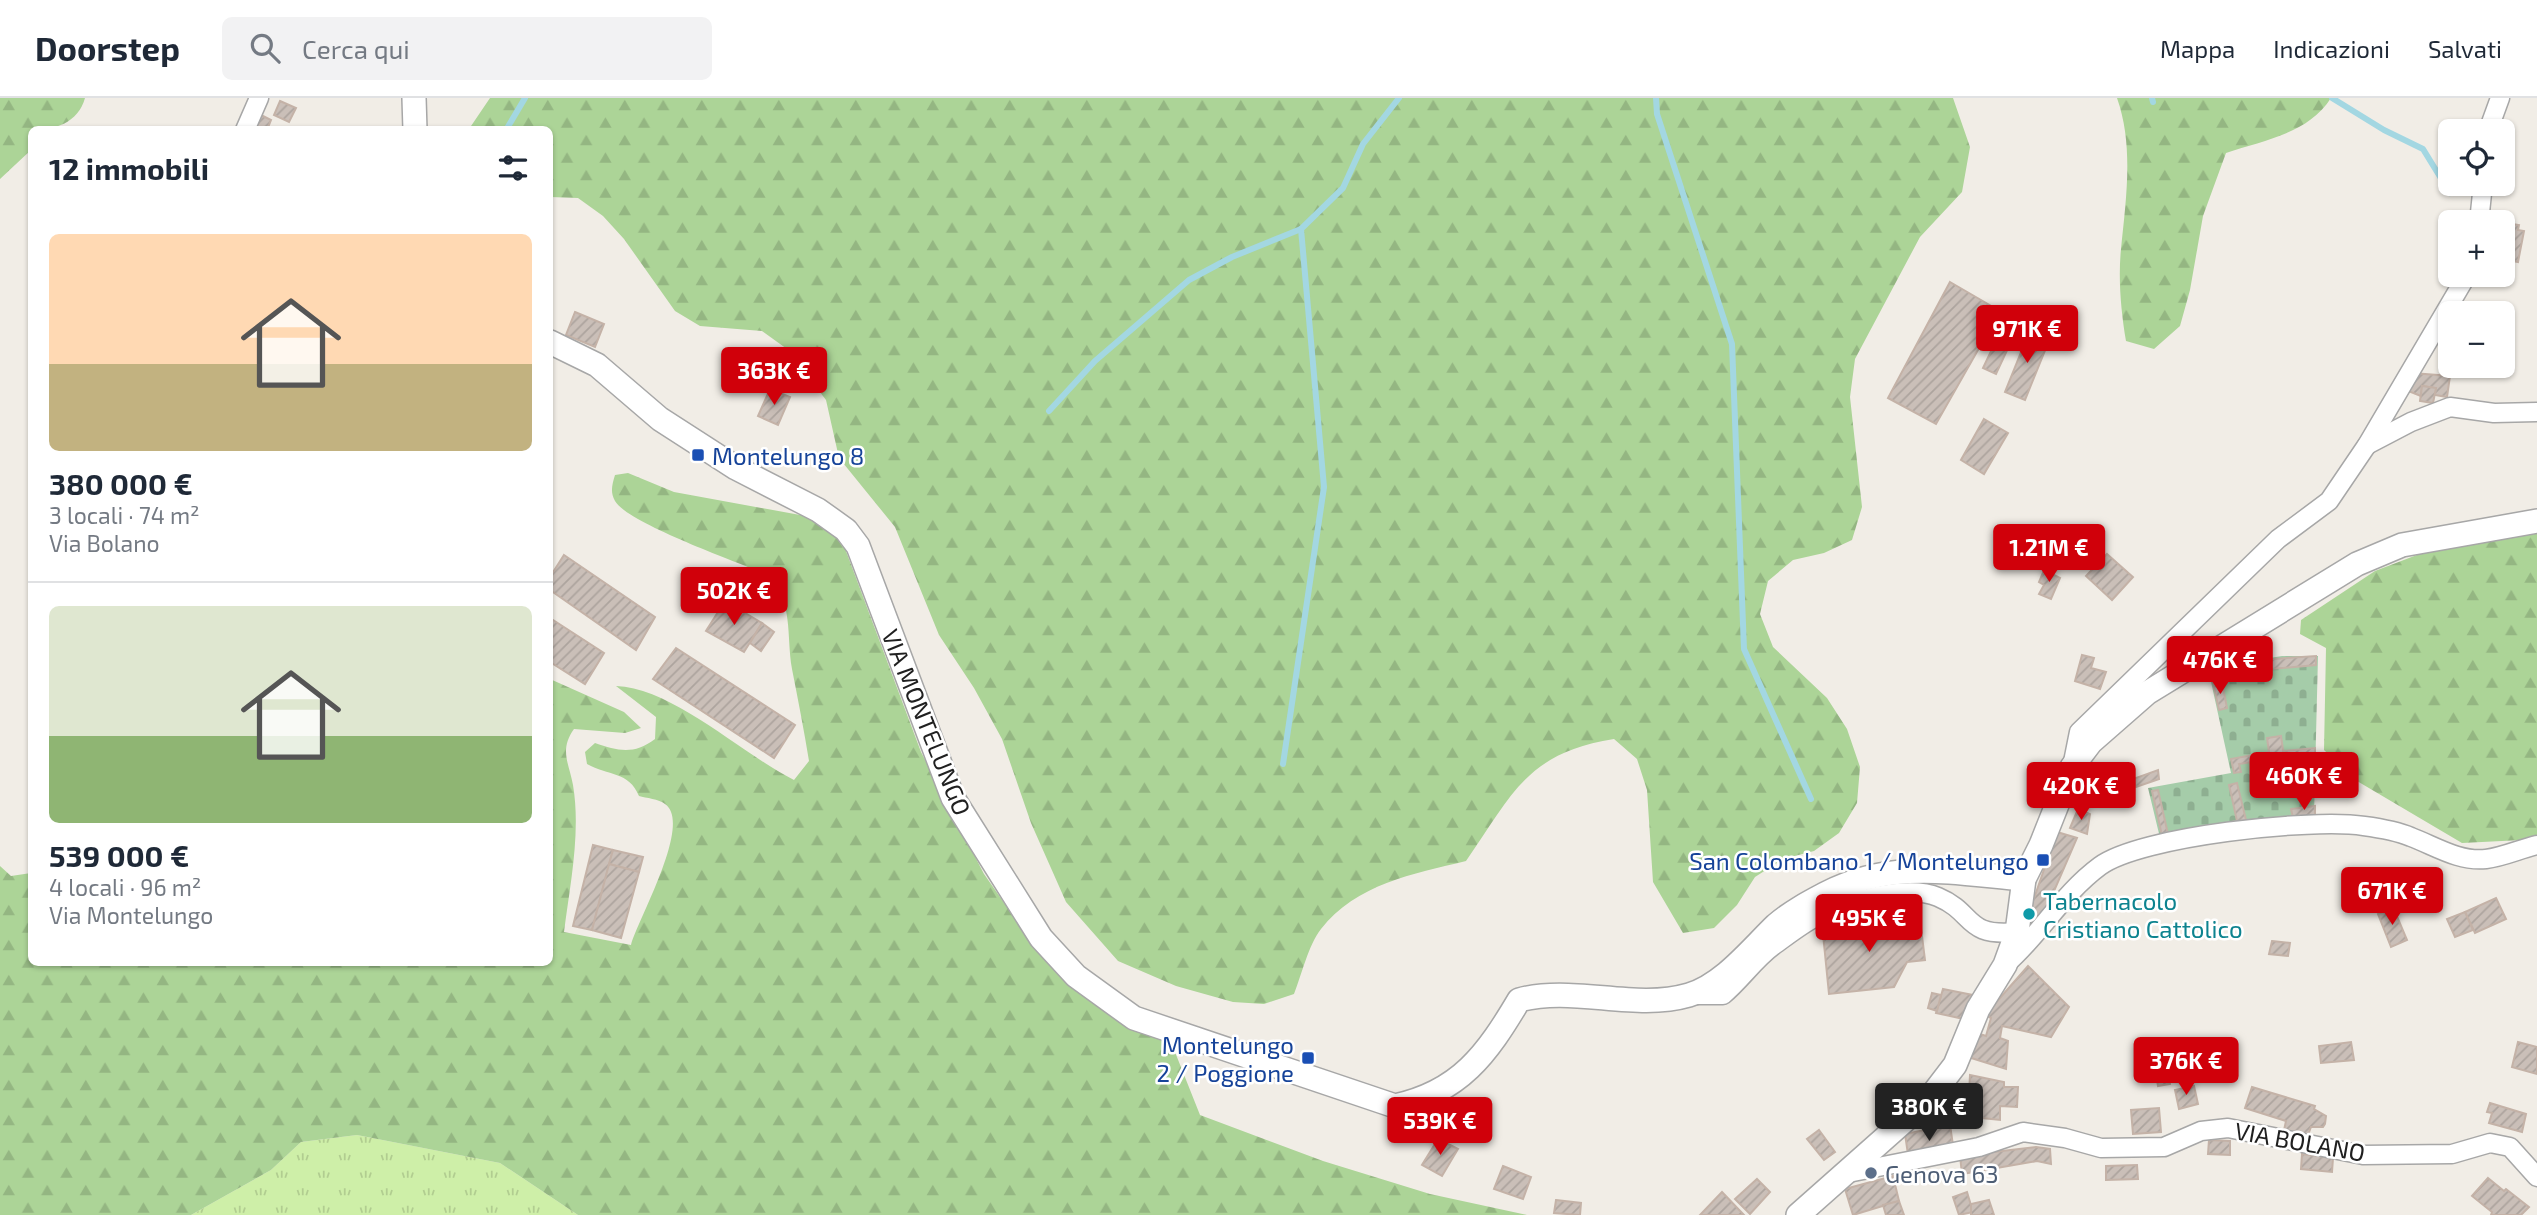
<!DOCTYPE html>
<html lang="it">
<meta charset="utf-8">
<style>
body{margin:0;font-family:"Exo 2",sans-serif;background:#f2f2f3;color:#1f2937;height:100vh;display:flex;flex-direction:column;font-size:26px;white-space:nowrap}
*{box-sizing:border-box;margin:0}
p{font-size:23px;color:#747a83}
.icon{flex:none;width:38px;height:38px;fill:none;stroke:currentColor;stroke-width:2;stroke-linecap:round;stroke-linejoin:round}
.map{position:relative;flex:1;overflow:hidden}
.details{position:absolute;left:28px;top:28px;width:525px;height:840px;display:flex;flex-direction:column;background:#fff;border-radius:10px;box-shadow:0 2px 5px #0004}
.details>*{flex:none}
.fabs{position:absolute;left:2438px;top:21px;display:grid;gap:14px}
.fabs a{display:grid;place-items:center;width:77px;height:77px;border-radius:10px;background:#fff;box-shadow:0 2px 5px #0004;font-size:35px}
.price{position:absolute;translate:-50% -60px;padding:0 16px;border-radius:7px;background:#d0000a;color:#fff;font-size:23px;line-height:46px;filter:drop-shadow(0 2px 4px #0008)}
.price::after{content:'';position:absolute;left:50%;top:42px;width:21px;height:16px;margin-left:-10px;background:inherit;clip-path:polygon(0 0,100% 0,50% 100%)}
.price.selected{background:#222;color:#fff}
ul{padding:0;list-style:none}
li{display:grid;align-content:center;gap:14px;height:371px;padding:0 21px}
li+li{border-top:2px solid #e0e1e3}
li span{display:grid;place-items:center;height:217px;border-radius:10px;color:#555}
li>.icon{margin-inline-start:auto}
span .icon{width:126px;height:126px;fill:#fffc;stroke-width:1}
li b{font-size:30px}
h2{display:flex;justify-content:space-between;align-items:center;height:84px;padding:0 21px;font-size:30px}
header{display:flex;align-items:center;gap:42px;box-sizing:border-box;height:98px;padding:0 35px;background:#fff;border-bottom:2px solid #e0e1e3}
header strong{font-size:33px}
nav{display:flex;gap:38px;margin-inline-start:auto;font-size:24px}
.search{width:490px;height:63px;background:#f2f2f3;display:flex;align-items:center;gap:18px;box-sizing:border-box;padding:0 24px;border-radius:10px;color:#747a83;font-size:26px}
.map>svg:first-child{display:block}
.grass{fill:url(#grass-tufts)}
.forest{fill:url(#forest-firs)}
.cemetery{fill:url(#cemetery-stones)}
.lines{fill:none;stroke-linecap:round;stroke-linejoin:round}
.stream{stroke:#a3d7e2;stroke-width:6}
.building{fill:url(#building-hatch);stroke:#c4b2a7;stroke-width:2}
.minor-casing{stroke:#a7a7a7;stroke-width:21}
.tertiary-casing{stroke:#a7a7a7;stroke-width:26}
.minor{stroke:#fff;stroke-width:18}
.tertiary{stroke:#fff;stroke-width:23}
.transit-dot{fill:#1a4fb4;stroke:#fff;stroke-width:2.5}
.culture-dot{fill:#0f9aa8;stroke:#fff;stroke-width:2.5}
.service-dot{fill:#5c6f8a;stroke:#fff;stroke-width:2.5}
.labels{text-anchor:middle;dominant-baseline:central;stroke-width:5;stroke-linejoin:round;paint-order:stroke}
.transit-label{font-size:24px;fill:#164399;stroke:#fff;text-anchor:end}
.street-label{font-size:24px;fill:#202020;stroke:#fff}
.culture-label{font-size:24px;fill:#0d838f;stroke:#fff;text-anchor:start}
.service-label{font-size:24px;fill:#4e5e75;stroke:#fff;text-anchor:start}
</style>
<header>
<strong>Doorstep</strong>
<div class="search"><svg class="icon" aria-label="search" viewBox="0 0 24 24"><circle cx="10" cy="10" r="6"/><path d="M15 15l6 6"/></svg>Cerca qui</div>
<nav><a>Mappa</a><a>Indicazioni</a><a>Salvati</a></nav>
</header>
<div class="map">
<svg width="2537" height="1117" viewBox="0 0 2537 1117">
<defs>
<pattern id="grass-tufts" width="24" height="20" patternUnits="userSpaceOnUse" patternTransform="scale(1.75)"><rect width="24" height="20" fill="#ceefa8"/><path d="M3 7l-1-3M5 7V3M7 7l1-3M15 17l-1-3M17 17v-4M19 17l1-3" fill="none" stroke="#b1cd90"/></pattern>
<pattern id="forest-firs" width="22" height="20" patternUnits="userSpaceOnUse" patternTransform="scale(1.75)"><rect width="22" height="20" fill="#acd497"/><path d="M5 1l3.5 6h-7zM16 11l3.5 6h-7z" fill="#94b682"/></pattern>
<pattern id="cemetery-stones" width="16" height="16" patternUnits="userSpaceOnUse" patternTransform="scale(1.75)"><rect width="16" height="16" fill="#a5cca9"/><path d="M2 7V4a2 2 0 0 1 4 0v3zM10 15v-3a2 2 0 0 1 4 0v3z" fill="#8eaf91"/></pattern>
<pattern id="building-hatch" width="6" height="6" patternUnits="userSpaceOnUse" patternTransform="scale(1.75)"><rect width="6" height="6" fill="#cabfb8"/><path d="M-1 1l2-2M0 6l6-6M5 7l2-2" fill="none" stroke="#ada49e"/></pattern>
</defs>
<rect width="100%" height="100%" fill="#f1ede6"/>
<path class="grass" d="M357,1037L500,1065L578,1117H191L271,1072L301,1044Z"/>
<g class="forest">
<path d="M0,0H85C78,25 55,32 32,32L31,52L0,81Z"/>
<path d="M490,0H1953L1970,49L1962,94L1920,139L1855,261L1850,299L1862,409L1852,442L1824,455L1793,462L1768,483L1760,516L1773,549L1827,600L1847,631L1860,669L1857,705L1839,735L1814,753L1783,761L1755,779L1737,807L1714,830L1683,835L1653,784L1647,692L1637,661L1614,641C1526,655 1512,697 1466,763C1413,776 1356,786 1321,831C1308,848 1302,876 1294,896L1264,906L1233,904L1176,888L1118,863L1066,804L1031,725L1002,641L974,590L939,537L895,429L839,360L826,302L787,251L762,233L700,228L675,213L624,141L603,118L578,100L550,99V32L469,31Z"/>
<path d="M2117,0H2331C2308,36 2264,42 2226,55L2203,118L2190,192L2180,228L2154,251L2126,243C2121,213 2118,181 2121,151C2126,101 2134,48 2117,0Z"/>
<path d="M628,375L674,394L811,419L840,437L921,654L984,776L1035,849L1171,944L1200,1017L1323,1063L1430,1096L1527,1117H578L500,1065L357,1037L301,1044L271,1072L191,1117H0V768L11,778L31,775L32,864H550V581L624,614L641,630L625,635L574,631C559,652 569,665 573,687C581,734 570,787 564,834L631,847C638,821 693,725 665,706C659,701 646,700 639,698C629,673 608,678 587,666L585,654L595,645C618,653 634,657 655,641L656,619L616,588C673,590 742,656 794,682L809,663C804,632 798,602 792,571C786,536 794,505 768,477C740,465 627,425 615,403C610,394 612,387 615,377Z"/>
<path d="M2537,435V737L2522,742L2462,745L2357,683L2324,652L2326,550L2300,536L2301,522L2375,473L2430,452Z"/>
</g>
<path class="cemetery" d="M2282,558H2318L2314,718L2161,744L2148,690L2231,675L2208,570Z"/>
<g class="lines">
<g class="stream">
<path d="M1656,0L1657,16L1732,246L1744,551L1811,701"/>
<path d="M2152,0L2153,4"/>
<path d="M2332,0L2384,32L2423,51L2450,95"/>
<path d="M506,32L525,0"/>
<path d="M1049,313L1095,263L1189,182L1232,159L1301,131L1343,90L1363,46L1399,0"/>
<path d="M1283,666L1324,389L1301,131"/>
</g>
</g>
<g class="building">
<path d="M280,3L296,10L289,24L274,17Z"/>
<path d="M259,16L271,22L267,32H252Z"/>
<path d="M2506,125L2519,127L2518,132L2524,133L2518,164L2502,161V128Z"/>
<path d="M1950,184L2000,213L1936,326L1888,300Z"/>
<path d="M575,214L604,226L595,249L566,237Z"/>
<path d="M2003,228L2016,233L1996,276L1983,270Z"/>
<path d="M2030,232L2050,240L2025,302L2005,294Z"/>
<path d="M2412,275L2450,278L2447,299L2435,297L2436,290L2422,288L2421,298L2408,293Z"/>
<path d="M2422,288L2436,290L2433,305L2420,303Z"/>
<path d="M770,291L790,299L778,327L758,318Z"/>
<path d="M1984,321L2008,335L1984,376L1961,362Z"/>
<path d="M2107,456L2133,479L2112,502L2086,478Z"/>
<path d="M564,457L655,519L636,552L550,492V479Z"/>
<path d="M2044,472L2060,480L2051,501L2039,496L2044,487L2039,484Z"/>
<path d="M725,503L762,525L744,554L706,533Z"/>
<path d="M550,520L604,555L585,586L550,564Z"/>
<path d="M762,525L774,534L761,553L750,545Z"/>
<path d="M676,550L795,627L774,660L653,581Z"/>
<path d="M2082,557L2094,560L2091,570L2106,574L2100,591L2075,583Z"/>
<path d="M2316,558V567L2248,573L2212,580L2210,572L2259,562Z"/>
<path d="M2222,584L2227,610L2219,612L2213,585Z"/>
<path d="M2281,638L2284,659L2270,661L2267,640Z"/>
<path d="M2315,650V666H2309V657L2284,659L2283,653Z"/>
<path d="M2269,654L2270,661L2239,666L2241,674L2234,675L2231,661Z"/>
<path d="M2158,672L2159,681L2136,689L2133,681Z"/>
<path d="M2237,685L2247,726L2163,742L2152,693L2158,692L2168,736L2237,723L2229,687Z"/>
<path d="M2315,708V718L2293,720L2291,711Z"/>
<path d="M2078,711L2090,716L2087,736L2070,730Z"/>
<path d="M2057,734L2077,740L2035,837L2030,834V812Z"/>
<path d="M593,747L613,752L592,832L573,828Z"/>
<path d="M613,752L643,759L639,774L609,766Z"/>
<path d="M609,766L639,774L621,840L592,832Z"/>
<path d="M2496,800L2506,821L2475,835L2465,814Z"/>
<path d="M2393,809L2407,842L2391,849L2378,816Z"/>
<path d="M2465,814L2473,832L2455,839L2447,821Z"/>
<path d="M1886,819L1905,832L1921,830L1925,862L1907,864L1894,889L1829,896L1822,826Z"/>
<path d="M2272,843L2290,845L2288,858L2269,856Z"/>
<path d="M2028,868L2069,909L2051,939L2002,928L2000,940L2008,943L2006,971L1965,958L1974,934L1986,938L1991,920L1985,917Z"/>
<path d="M1943,891L1973,897L1964,921L1936,915Z"/>
<path d="M1932,895L1941,897L1937,913L1928,910Z"/>
<path d="M2351,944L2354,962L2321,965L2319,948Z"/>
<path d="M2518,944L2537,949V976L2512,969Z"/>
<path d="M2168,968L2170,986L2158,988L2155,970Z"/>
<path d="M1970,977L2004,984V989H2018L2017,1009L2000,1008V1022L1982,1020V1015L1968,1016Z"/>
<path d="M2194,988L2198,1006L2179,1011L2175,992Z"/>
<path d="M2252,989L2315,1008L2314,1011L2326,1018L2325,1026L2323,1029H2311L2305,1045L2283,1037L2286,1023L2245,1010Z"/>
<path d="M2490,1005L2526,1016L2522,1034L2489,1025L2492,1015L2487,1014Z"/>
<path d="M2159,1010L2161,1034L2133,1036L2131,1012Z"/>
<path d="M1950,1027L1954,1054L1909,1063L1905,1036Z"/>
<path d="M1819,1032L1835,1054L1824,1062L1807,1041Z"/>
<path d="M1438,1041L1458,1051L1442,1078L1422,1067Z"/>
<path d="M2209,1042L2230,1043V1057L2208,1056Z"/>
<path d="M2036,1049L2050,1051L2051,1066L2037,1063L1962,1076L1960,1058Z"/>
<path d="M2302,1056L2333,1060L2332,1074L2301,1071Z"/>
<path d="M2137,1067L2138,1081L2106,1082V1068Z"/>
<path d="M1503,1068L1531,1079L1523,1101L1494,1091Z"/>
<path d="M1893,1078L1899,1103L1853,1117L1845,1091Z"/>
<path d="M2488,1080L2504,1093L2506,1091L2529,1109L2521,1117H2491L2492,1114L2472,1098Z"/>
<path d="M1757,1081L1770,1094L1750,1116L1735,1101Z"/>
<path d="M1722,1094L1744,1117H1700Z"/>
<path d="M1967,1094L1973,1114L1959,1117L1953,1099Z"/>
<path d="M1556,1102L1581,1105L1580,1117L1554,1115Z"/>
<path d="M1989,1102L1994,1117H1971V1106Z"/>
<path d="M1899,1103L1904,1117H1886L1883,1107Z"/>
</g>
<g class="lines">
<defs>
<g id="minor">
<path d="M245,32L259,0"/>
<path d="M2488,33L2500,0"/>
<path d="M2479,124L2483,86"/>
<path d="M2367,347L2411,324L2450,309L2494,315L2537,314"/>
<path d="M2072,669L2079,634L2278,441L2329,403L2367,347L2467,177"/>
<path d="M2005,867C2040,837 2062,796 2100,768C2141,738 2312,720 2364,728C2379,730 2397,733 2411,739C2435,748 2459,764 2486,761C2503,759 2520,751 2537,747"/>
<path d="M1689,897H1723C1741,882 1755,861 1773,848C1787,838 1803,825 1818,818C1846,803 1907,786 1938,799C1976,815 1963,839 2017,834"/>
<path d="M1848,1075L1979,1049L2023,1034L2065,1040L2101,1050L2164,1049L2201,1033L2228,1030L2363,1057L2452,1056L2490,1045L2510,1049L2537,1079"/>
</g>
<g id="tertiary">
<path d="M414,0L415,32"/>
<path d="M550,244L597,267L660,321L736,370L818,412L846,432L858,448L953,700L1041,840L1076,878L1134,920L1395,1008C1460,994 1487,956 1519,902C1573,887 1634,913 1689,897C1723,887 1751,851 1776,827C1791,814 1808,805 1825,796C1893,761 1952,775 2024,781"/>
<path d="M1798,1117L1929,1001L1955,967L1978,911L2005,867L2017,834L2024,781L2041,747L2072,669L2091,644L2147,595L2357,466L2402,447L2537,423"/>
</g>
</defs>
<use href="#minor" class="minor-casing"/>
<use href="#tertiary" class="tertiary-casing"/>
<use href="#minor" class="minor"/>
<use href="#tertiary" class="tertiary"/>
</g>
<g class="transit-dot">
<rect x="691" y="350" width="14" height="14" rx="3.5"/>
<rect x="2036" y="755" width="14" height="14" rx="3.5"/>
<rect x="1301" y="953" width="14" height="14" rx="3.5"/>
</g>
<circle class="culture-dot" cx="2029" cy="816" r="7"/>
<circle class="service-dot" cx="1871" cy="1075" r="7"/>
<g class="labels">
<g class="transit-label">
<text x="712" y="357" text-anchor="start">Montelungo 8</text>
<text x="2029" y="762">San Colombano 1 / Montelungo</text>
<text x="1294" y="946">Montelungo<tspan x="1294" dy="28">2 / Poggione</tspan></text>
</g>
<g class="street-label">
<text transform="translate(927 624) rotate(68)">VIA MONTELUNGO</text>
<text transform="translate(2300 1043) rotate(10)">VIA BOLANO</text>
</g>
<g class="culture-label">
<text x="2043" y="802">Tabernacolo<tspan x="2043" dy="28">Cristiano Cattolico</tspan></text>
</g>
<g class="service-label">
<text x="1885" y="1075">Genova 63</text>
</g>
</g>
</svg>
<div class="fabs">
<a><svg class="icon" aria-label="locate" viewBox="0 0 24 24"><circle cx="12" cy="12" r="6"/><path d="M12 2v4M12 18v4M2 12h4M18 12h4"/></svg></a>
<a>+</a>
<a>−</a>
</div>
<b class="price" style="left:2027px;top:267px">971K €</b>
<b class="price" style="left:774px;top:309px">363K €</b>
<b class="price" style="left:2049px;top:486px">1.21M €</b>
<b class="price" style="left:734px;top:529px">502K €</b>
<b class="price" style="left:2220px;top:598px">476K €</b>
<b class="price" style="left:2304px;top:714px">460K €</b>
<b class="price" style="left:2081px;top:724px">420K €</b>
<b class="price" style="left:2392px;top:829px">671K €</b>
<b class="price" style="left:1869px;top:856px">495K €</b>
<b class="price" style="left:2186px;top:999px">376K €</b>
<b class="price selected" style="left:1929px;top:1045px">380K €</b>
<b class="price" style="left:1440px;top:1059px">539K €</b>
<section class="details">
<h2>12 immobili<svg class="icon" aria-label="filters" viewBox="0 0 24 24"><path d="M4 7h16M4 17h16"/><circle cx="9" cy="7" r="2"/><circle cx="15" cy="17" r="2"/></svg></h2>
<ul>
<li><span style="background:linear-gradient(#ffd9b3 60%,#c2b280 0)"><svg class="icon" aria-label="home" viewBox="0 0 24 24"><path d="M3 11l9-7 9 7M6 9v11h12V9"/></svg></span><div><b>380 000 €</b><p>3 locali · 74 m²</p><p>Via Bolano</p></div></li>
<li><span style="background:linear-gradient(#dfe7d0 60%,#8fb573 0)"><svg class="icon" aria-label="home" viewBox="0 0 24 24"><path d="M3 11l9-7 9 7M6 9v11h12V9"/></svg></span><div><b>539 000 €</b><p>4 locali · 96 m²</p><p>Via Montelungo</p></div></li>
</ul>
</section>
</div>
